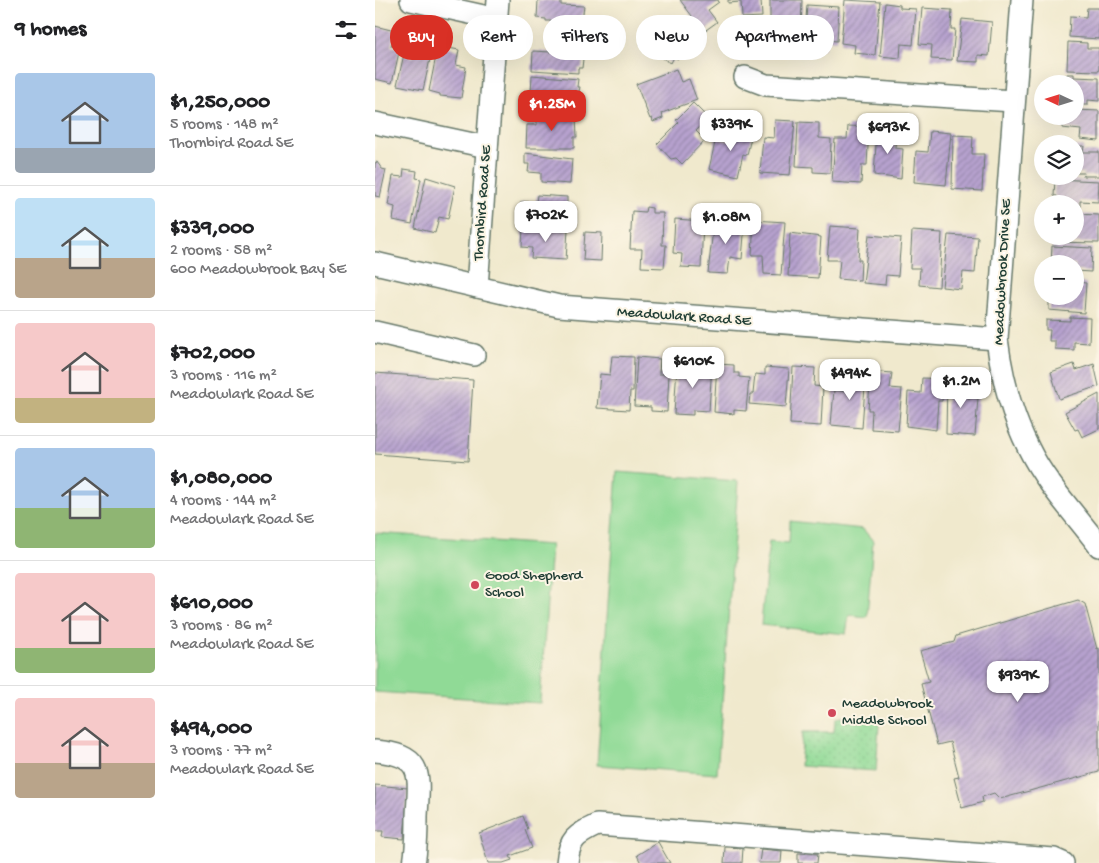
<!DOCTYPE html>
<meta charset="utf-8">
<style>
body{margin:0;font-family:"Gochi Hand",sans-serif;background:#f6f6f6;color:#202124;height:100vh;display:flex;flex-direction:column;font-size:19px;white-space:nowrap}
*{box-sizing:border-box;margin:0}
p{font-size:16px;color:#757577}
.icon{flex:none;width:28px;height:28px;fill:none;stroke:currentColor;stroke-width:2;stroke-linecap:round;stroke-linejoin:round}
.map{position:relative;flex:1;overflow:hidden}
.panel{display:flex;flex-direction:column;background:#fff;width:375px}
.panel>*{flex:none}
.banner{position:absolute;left:15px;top:15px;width:475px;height:45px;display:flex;gap:10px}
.needle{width:32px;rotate:274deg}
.tools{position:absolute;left:659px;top:75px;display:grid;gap:10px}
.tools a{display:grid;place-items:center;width:50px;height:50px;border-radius:50%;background:#fff;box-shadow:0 5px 20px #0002;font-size:25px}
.price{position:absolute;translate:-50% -42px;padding:0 11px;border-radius:10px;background:#fff;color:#222;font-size:16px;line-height:32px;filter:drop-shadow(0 1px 2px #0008)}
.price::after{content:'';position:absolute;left:50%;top:30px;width:15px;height:11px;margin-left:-8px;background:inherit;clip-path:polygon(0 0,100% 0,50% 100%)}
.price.active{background:#d93025;color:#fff}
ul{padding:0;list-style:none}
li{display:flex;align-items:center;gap:15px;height:125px;padding:0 15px}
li+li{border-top:1px solid #e0e0e0}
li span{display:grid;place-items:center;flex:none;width:140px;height:100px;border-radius:5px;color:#555}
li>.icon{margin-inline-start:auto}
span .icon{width:60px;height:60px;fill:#fffc;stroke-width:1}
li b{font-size:21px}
h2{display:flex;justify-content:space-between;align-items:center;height:60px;padding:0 15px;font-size:21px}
.pill{padding:0 18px;border-radius:22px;background:#fff;box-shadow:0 5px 20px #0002;font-size:18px;line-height:45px}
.pill.active{background:#d93025;color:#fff}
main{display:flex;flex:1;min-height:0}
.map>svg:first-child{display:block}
.grass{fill:url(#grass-dots);stroke:#588c65}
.pitch{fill:#90da96;stroke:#588c65}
.building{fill:url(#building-hatch)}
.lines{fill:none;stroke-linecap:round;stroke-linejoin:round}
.minor-casing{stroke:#68796a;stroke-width:24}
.minor{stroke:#fff;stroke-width:21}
.poi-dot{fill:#d1495b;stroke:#fcf5e5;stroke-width:2}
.labels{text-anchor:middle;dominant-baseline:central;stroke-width:4;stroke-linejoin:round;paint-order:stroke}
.street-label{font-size:15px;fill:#1f3d34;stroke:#fcf5e5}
.poi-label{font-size:15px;fill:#1f3d34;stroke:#fcf5e5;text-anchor:start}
</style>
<main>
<section class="panel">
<h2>9 homes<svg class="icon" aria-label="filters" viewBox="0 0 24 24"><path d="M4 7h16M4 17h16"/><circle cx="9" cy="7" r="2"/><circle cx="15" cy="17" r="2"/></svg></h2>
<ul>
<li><span style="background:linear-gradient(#a9c7e8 75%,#9aa5b1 0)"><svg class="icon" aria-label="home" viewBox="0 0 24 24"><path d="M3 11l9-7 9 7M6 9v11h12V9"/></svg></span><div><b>$1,250,000</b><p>5 rooms · 148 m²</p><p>Thornbird Road SE</p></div></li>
<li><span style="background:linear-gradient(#bfe0f5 60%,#b9a48a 0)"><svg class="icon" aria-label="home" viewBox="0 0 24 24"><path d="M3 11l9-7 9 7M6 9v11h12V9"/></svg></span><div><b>$339,000</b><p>2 rooms · 58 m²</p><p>600 Meadowbrook Bay SE</p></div></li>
<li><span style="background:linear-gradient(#f6c9c9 75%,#c2b280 0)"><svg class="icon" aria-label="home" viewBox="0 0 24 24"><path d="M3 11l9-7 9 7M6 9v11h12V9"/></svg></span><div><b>$702,000</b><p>3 rooms · 116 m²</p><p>Meadowlark Road SE</p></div></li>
<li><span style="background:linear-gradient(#a9c7e8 60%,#8fb573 0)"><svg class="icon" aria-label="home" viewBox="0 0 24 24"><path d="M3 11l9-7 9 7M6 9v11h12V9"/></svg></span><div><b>$1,080,000</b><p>4 rooms · 144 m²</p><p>Meadowlark Road SE</p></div></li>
<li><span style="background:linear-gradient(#f6c9c9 75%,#8fb573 0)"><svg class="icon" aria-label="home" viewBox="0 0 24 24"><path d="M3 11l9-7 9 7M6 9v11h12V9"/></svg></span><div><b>$610,000</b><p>3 rooms · 86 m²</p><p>Meadowlark Road SE</p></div></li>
<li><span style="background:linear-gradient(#f6c9c9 65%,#b9a48a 0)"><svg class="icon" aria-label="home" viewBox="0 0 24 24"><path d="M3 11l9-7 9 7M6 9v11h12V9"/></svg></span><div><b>$494,000</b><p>3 rooms · 77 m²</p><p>Meadowlark Road SE</p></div></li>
</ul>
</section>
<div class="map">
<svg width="724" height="863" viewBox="0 0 724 863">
<defs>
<pattern id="grass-dots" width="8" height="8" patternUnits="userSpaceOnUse" patternTransform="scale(1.25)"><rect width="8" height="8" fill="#90da96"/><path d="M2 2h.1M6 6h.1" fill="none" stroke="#7cbc82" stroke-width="1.8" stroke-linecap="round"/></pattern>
<pattern id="building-hatch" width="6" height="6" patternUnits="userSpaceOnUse" patternTransform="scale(1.25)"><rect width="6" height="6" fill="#b7a2cf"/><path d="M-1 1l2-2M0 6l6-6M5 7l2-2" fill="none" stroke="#9485a9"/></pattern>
</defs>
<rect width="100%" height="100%" fill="#fcf5e5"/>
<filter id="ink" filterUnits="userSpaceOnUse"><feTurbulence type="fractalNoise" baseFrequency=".02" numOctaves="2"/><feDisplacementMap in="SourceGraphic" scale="10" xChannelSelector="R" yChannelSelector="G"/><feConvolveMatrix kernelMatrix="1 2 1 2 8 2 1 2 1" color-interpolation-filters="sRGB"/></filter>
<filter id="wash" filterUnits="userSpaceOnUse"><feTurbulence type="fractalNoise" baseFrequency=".0096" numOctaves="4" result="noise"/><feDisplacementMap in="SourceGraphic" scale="20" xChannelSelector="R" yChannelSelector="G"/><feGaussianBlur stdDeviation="1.12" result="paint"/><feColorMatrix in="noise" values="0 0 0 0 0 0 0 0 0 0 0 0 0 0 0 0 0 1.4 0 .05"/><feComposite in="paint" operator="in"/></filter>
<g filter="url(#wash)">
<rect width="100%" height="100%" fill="#f0e9cd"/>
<path class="grass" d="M465,717L501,720L504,724L501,771L425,766L428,732H459L460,720Z"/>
<g class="pitch">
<path d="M242,472L363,481L342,774L222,765Z"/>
<path d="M415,521L488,529L498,541L492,617L474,615L471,634L386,625L394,541L414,543Z"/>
<path d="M0,533L176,545L165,703L0,692Z"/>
</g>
<g id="blocks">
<g class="building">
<path d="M163,0L186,1V5L209,6L205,36L175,35L176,21H171V19L162,18Z"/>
<path d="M305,0H343L344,2L333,10L342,22L324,35L313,19L317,16Z"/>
<path d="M353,0H386L387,17L367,18L366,2L353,3Z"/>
<path d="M395,0H427L426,35L404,34V20L395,19Z"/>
<path d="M470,0L505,2L500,55L479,53L480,45L466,43Z"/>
<path d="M510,3L525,5V8L541,9L538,45L526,44L525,58L505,56Z"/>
<path d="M432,5L464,7L462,41L451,40L450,49L429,47Z"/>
<path d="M547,8L577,10L576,29H580L577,60L556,59L557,45L544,44Z"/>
<path d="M712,8H724V39L694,37L695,16L711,17Z"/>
<path d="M285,19L325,38L314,58L306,53L303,59L299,57L296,63L265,45L273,31L277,33Z"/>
<path d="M587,19L617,22L614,56L603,55V62L582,61Z"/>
<path d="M0,26L20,31L16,46L25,48L17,83L0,79Z"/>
<path d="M43,38L59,42L48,90L22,85L29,54L39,57Z"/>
<path d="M693,42L712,43V48H724V71L692,70Z"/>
<path d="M176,43L204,45V58L208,59L207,68H203V73L157,70L158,51L176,52Z"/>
<path d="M63,46L84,50L81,65L91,67L86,98L65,96V94L54,91Z"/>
<path d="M301,69L306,82L314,79L322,100L287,113L288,118L278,122L277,118L275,119L261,84Z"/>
<path d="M692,74H699V77L724,78V101L713,100V105H700V84H691Z"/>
<path d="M157,75L203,79L202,87H205L200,108L171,106L172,94L156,93Z"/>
<path d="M318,103L333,118L321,131L330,140L307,164L301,158L296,159L282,144L304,122L301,120Z"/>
<path d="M700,110L724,111V141L705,139L706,130L687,128L688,116H700Z"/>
<path d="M162,113L201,116L202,137H199V148H151L152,125H162Z"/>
<path d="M400,120L420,121L415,175L385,173L388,137L399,138Z"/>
<path d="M423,122L444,123V138L456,139L455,173L438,172V167L421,166Z"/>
<path d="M473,126L494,127L492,165H487L486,184L457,182L460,139H472Z"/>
<path d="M356,128L377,133L372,155L368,154L363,176L334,169L341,138L353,141Z"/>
<path d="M502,129L521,130L520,148L528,149L526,179L499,175Z"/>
<path d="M555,131L576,133L571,185L539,182L541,151L553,152Z"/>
<path d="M578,135L598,136L597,154H609L607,191L577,189Z"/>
<path d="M700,146H709L708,152H724V176H708L709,173H700Z"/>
<path d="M150,153L197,159L195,184L166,182V173L153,172L154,164H150Z"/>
<path d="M2,162L7,169L11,170L5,197L0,196V163Z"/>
<path d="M29,169L42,171L41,178L46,179L37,224L18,220L20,207L13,205L18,176L28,177Z"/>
<path d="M51,177L80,186L73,219L64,217L60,233L40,228Z"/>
<path d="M680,179L724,181L723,202L705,201V209H700V204H682V196H679Z"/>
<path d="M162,195L192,197V206H199L198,220H190V224L146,222V202H161Z"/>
<path d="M271,207L277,208V213H288L287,245H291L289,268L266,267L267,249H255L257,211L270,212Z"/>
<path d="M700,214L724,215V243L677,242V236H700Z"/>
<path d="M300,219L328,221L326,268L306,267L307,254L298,253Z"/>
<path d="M339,220L370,223L367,259L355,257L353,274L333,273Z"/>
<path d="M379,220L410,222L406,275L389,274L388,255H377Z"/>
<path d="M455,226L485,228L483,260H486L485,281L463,279L465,260H452Z"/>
<path d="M148,227L193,230L191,260L156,258L157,248L147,247Z"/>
<path d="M537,231L567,233L564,287L544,285L545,268H535Z"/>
<path d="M210,232L227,233L226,261L208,260Z"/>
<path d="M415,233L446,237L443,278L413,276Z"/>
<path d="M494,235L526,238L523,276L511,275L510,285L488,283Z"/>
<path d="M573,235L603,237L600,273L588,272L586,289L567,287Z"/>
<path d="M677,246L717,248L716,272L700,271V264H676Z"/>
<path d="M700,282L711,283L709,313L674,310V296H700Z"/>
<path d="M695,317L715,318L714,343L699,342V350L680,349V341H674L675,330H671V320L695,321Z"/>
<path d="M237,356L259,357L258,391H255L254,410L222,408L225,374L235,375Z"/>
<path d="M262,357L285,359L284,374H294L292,412L276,411V407L259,406Z"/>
<path d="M316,362L337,364L334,411L318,410V415L299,414L302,366L315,367Z"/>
<path d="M342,364L359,365V373H364V377L374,378L371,411L359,410V414L339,412Z"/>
<path d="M699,364L701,370L719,364L724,386L684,399L676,372Z"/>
<path d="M390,367L414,369L411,407L374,404L375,394H378L380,374L390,375Z"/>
<path d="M418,367L440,368L439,386L448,387L446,426L415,424Z"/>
<path d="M471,370L491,372L487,428L456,425L459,390L469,391Z"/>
<path d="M496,371L517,373L515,388L527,389L523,431L496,429L497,410H493Z"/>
<path d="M0,373L98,380L93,461L0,454Z"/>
<path d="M547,378L569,379L567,401H563L561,430L531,426L533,392L546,393Z"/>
<path d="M572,379L595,380L593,398H603L600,436L571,434Z"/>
<path d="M724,394V429L707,437L703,429L700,430L690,412Z"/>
<path d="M703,600L710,604L722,649L724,648V772L625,799L619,793L607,797L608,802L587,808L579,778L584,777L575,742L562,745L546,684L554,682L545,651L579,642L581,636Z"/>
<path d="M0,785L33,788L29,839L7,837L8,831H0Z"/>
<path d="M148,816L153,829L150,830L157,848L135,856L137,860L128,863H113L104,833Z"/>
<path d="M283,842L295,863H266L262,855Z"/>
<path d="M350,847L368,848L367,863H349Z"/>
<path d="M386,849L407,851L406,863H384Z"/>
<path d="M423,853L443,854L442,863H423Z"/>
</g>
</g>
</g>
<g filter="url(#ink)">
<use href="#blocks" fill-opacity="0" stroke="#68796a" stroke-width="1"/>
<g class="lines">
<defs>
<g id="minor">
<path d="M36,0L122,19"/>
<path d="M647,0L622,339C627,378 636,414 654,449C671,484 701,515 724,546"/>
<path d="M370,77L391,85L638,101"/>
<path d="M0,123L112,147"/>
<path d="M0,263L184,306L622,339"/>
<path d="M102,287L123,0"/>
<path d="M0,332L99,355"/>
<path d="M0,751C50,755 44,775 42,816C42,831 42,848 39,863"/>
<path d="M192,863C194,839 201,835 222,825L679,859L688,863"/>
</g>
</defs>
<use href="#minor" class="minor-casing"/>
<use href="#minor" class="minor"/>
</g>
</g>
<g class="poi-dot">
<circle cx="100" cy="585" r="5"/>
<circle cx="457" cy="713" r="5"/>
</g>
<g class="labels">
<g class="street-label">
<text transform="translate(108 203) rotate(-86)">Thornbird Road SE</text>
<text transform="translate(628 272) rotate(-87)">Meadowbrook Drive SE</text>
<text transform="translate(309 317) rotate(4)">Meadowlark Road SE</text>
</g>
<g class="poi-label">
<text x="110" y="576">Good Shepherd<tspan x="110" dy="17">School</tspan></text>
<text x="467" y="704">Meadowbrook<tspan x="467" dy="17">Middle School</tspan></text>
</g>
</g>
</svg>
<div class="tools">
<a><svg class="needle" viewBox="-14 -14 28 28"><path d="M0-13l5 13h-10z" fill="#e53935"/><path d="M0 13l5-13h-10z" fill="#757577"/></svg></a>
<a><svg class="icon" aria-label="layers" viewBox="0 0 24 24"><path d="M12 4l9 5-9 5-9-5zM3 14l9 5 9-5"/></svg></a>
<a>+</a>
<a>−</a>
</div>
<b class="price active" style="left:177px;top:132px">$1.25M</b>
<b class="price" style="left:356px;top:152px">$339K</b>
<b class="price" style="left:513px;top:155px">$693K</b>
<b class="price" style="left:171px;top:243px">$702K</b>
<b class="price" style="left:351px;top:245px">$1.08M</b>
<b class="price" style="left:318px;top:389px">$610K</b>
<b class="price" style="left:475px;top:401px">$494K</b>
<b class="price" style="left:586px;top:409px">$1.2M</b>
<b class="price" style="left:643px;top:703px">$939K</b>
<div class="banner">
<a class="pill active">Buy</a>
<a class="pill">Rent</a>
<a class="pill">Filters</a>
<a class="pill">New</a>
<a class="pill">Apartment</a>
</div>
</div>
</main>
